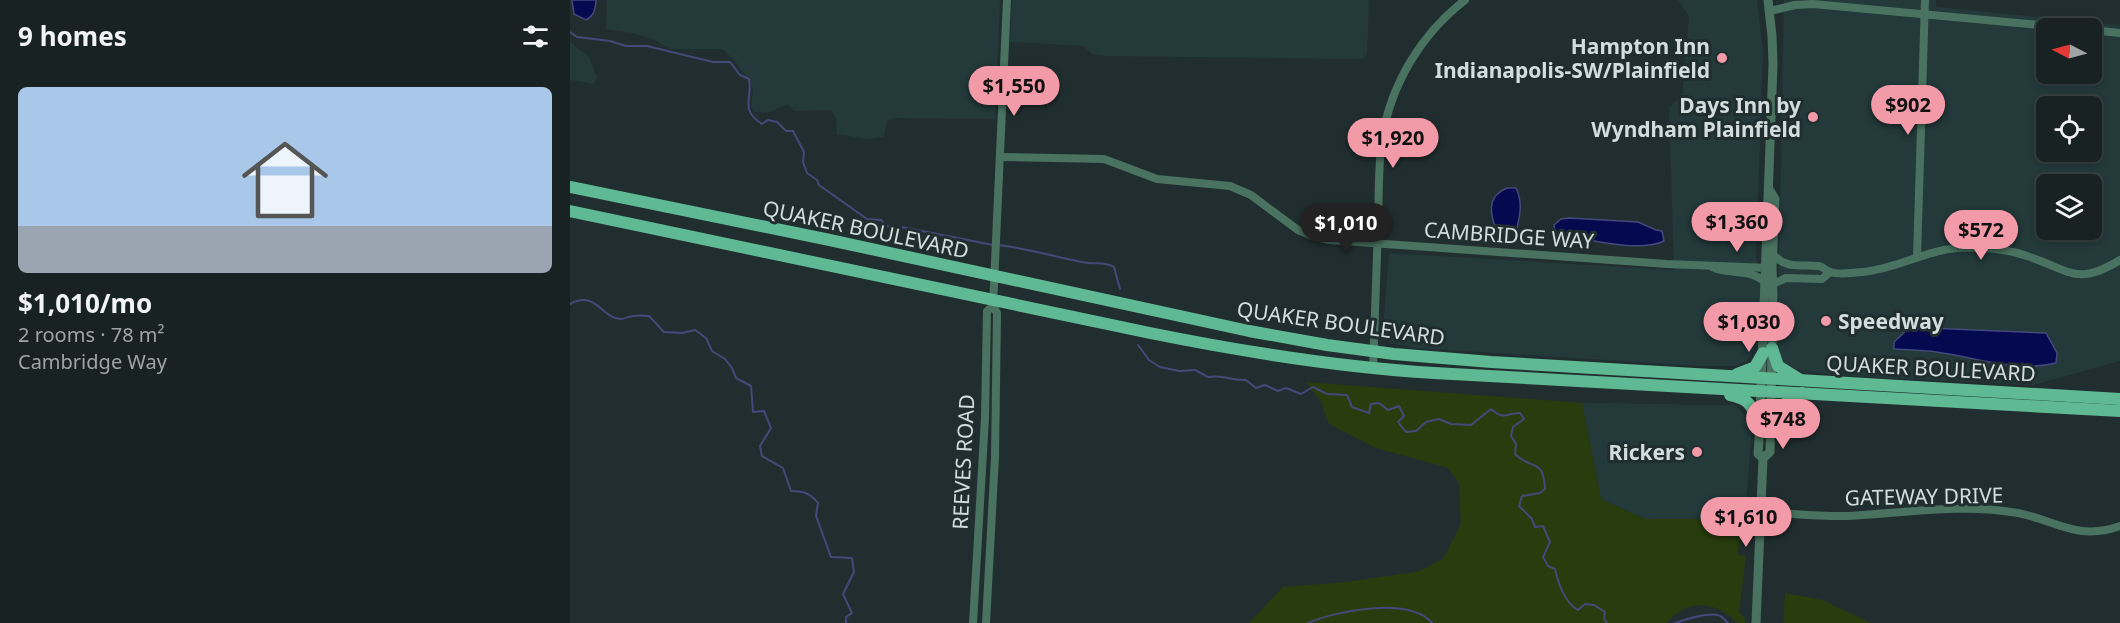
<!DOCTYPE html>
<meta charset="utf-8">
<style>
body{margin:0;font-family:"Noto Sans",sans-serif;background:#262f30;color:#f1f3f6;height:100vh;display:flex;flex-direction:column;font-size:22px;white-space:nowrap}
*{box-sizing:border-box;margin:0}
p{font-size:20px;color:#9fa4a6}
.icon{flex:none;width:33px;height:33px;fill:none;stroke:currentColor;stroke-width:2;stroke-linecap:round;stroke-linejoin:round}
.map{position:relative;flex:1;overflow:hidden}
.sheet{display:flex;flex-direction:column;background:#192223;width:570px}
.sheet>*{flex:none}
.needle{width:39px;rotate:276deg}
.controls{position:absolute;left:1466px;top:18px;display:grid;gap:12px}
.controls a{display:grid;place-items:center;width:66px;height:66px;border-radius:9px;background:#192223;box-shadow:0 3px 9px #0003,0 0 0 2px #373f41;font-size:30px}
.price{position:absolute;translate:-50% -51px;padding:0 14px;border-radius:21px;background:#f39aa8;color:#111;font-size:20px;line-height:39px;filter:drop-shadow(0 2px 3px #0008)}
.price::after{content:'';position:absolute;left:50%;top:36px;width:18px;height:14px;margin-left:-9px;background:inherit;clip-path:polygon(0 0,100% 0,50% 100%)}
.price.selected{background:#222;color:#fff}
ul{padding:0;list-style:none}
li{display:grid;align-content:center;gap:12px;height:318px;padding:0 18px}
li+li{border-top:2px solid #373f41}
li span{display:grid;place-items:center;height:186px;border-radius:9px;color:#555}
li>.icon{margin-inline-start:auto}
span .icon{width:108px;height:108px;fill:#fffc;stroke-width:1}
li b{font-size:26px}
h2{display:flex;justify-content:space-between;align-items:center;height:72px;padding:0 18px;font-size:26px}
main{display:flex;flex:1;min-height:0}
.map>svg:first-child{display:block}
.built{fill:#23393a;fill-rule:evenodd}
.green{fill:#283d0d}
.water{fill:#050a50;stroke:#43497a;stroke-width:1.5}
.lines{fill:none;stroke-linecap:round;stroke-linejoin:round}
.stream{stroke:#43497a;stroke-width:2}
.minor{stroke:#497360;stroke-width:8}
.tertiary{stroke:#497360;stroke-width:9}
.primary{stroke:#5fb994;stroke-width:12}
.poi-dot{fill:#f39aa8;stroke:#212e2f;stroke-width:2}
.labels{text-anchor:middle;dominant-baseline:central;stroke-width:6;stroke-linejoin:round;paint-order:stroke}
.poi-label{font-size:21px;font-weight:bold;fill:#d4dddd;stroke:#212e2f;text-anchor:end}
.street-label{font-size:21px;fill:#d4dddd;stroke:#212e2f}
</style>
<main>
<section class="sheet">
<h2>9 homes<svg class="icon" aria-label="filters" viewBox="0 0 24 24"><path d="M4 7h16M4 17h16"/><circle cx="9" cy="7" r="2"/><circle cx="15" cy="17" r="2"/></svg></h2>
<ul>
<li><span style="background:linear-gradient(#a9c7e8 75%,#9aa5b1 0)"><svg class="icon" aria-label="home" viewBox="0 0 24 24"><path d="M3 11l9-7 9 7M6 9v11h12V9"/></svg></span><div><b>$1,010/mo</b><p>2 rooms · 78 m²</p><p>Cambridge Way</p></div></li>
</ul>
</section>
<div class="map">
<svg width="1550" height="623" viewBox="0 0 1550 623">
<rect width="100%" height="100%" fill="#212e2f"/>
<g class="built">
<path d="M37,0H430L425,119L325,118L317,121L314,137L298,139L267,134L266,119L261,110L224,111L218,104L198,113L184,112L181,107L183,92L180,82L165,61L152,49H101L82,39L62,33L36,29Z"/>
<path d="M442,0H799L797,54L793,59L535,56L523,54L513,46L440,42Z"/>
<path d="M1108,0H1187L1193,51L1186,255L1191,286L1189,341L1177,361L1166,366H1129L847,348L819,343L813,328L819,253L1104,270L1099,108L1112,95L1119,16Z"/>
<path d="M1214,0H1366V7L1550,25V361L1463,385L1263,375L1217,368L1207,358ZM1476,28H1521V74H1476ZM1476,106H1521V152H1476ZM1476,184H1521V230H1476Z"/>
<path d="M0,42L19,57L27,77L24,84L0,80Z"/>
<path d="M1012,403L1166,405L1182,426L1175,519H1075L1031,499Z"/>
</g>
<g class="green">
<path d="M736,382L1012,403L1031,499L1075,519H1175L1167,555L1176,556L1169,612L1175,618V623H1168C1143,601 1121,598 1096,623H679L713,587L777,582L850,571L873,559L891,524L889,483L878,468L806,448L759,424L751,402Z"/>
<path d="M1215,593L1252,600L1301,623H1213Z"/>
</g>
<g class="water">
<path d="M2,0H26C25,9 25,15 16,20L4,14Z"/>
<path d="M937,188H946C953,202 950,214 947,228C937,232 932,231 924,224C919,207 920,195 937,188Z"/>
<path d="M999,218L1068,222L1086,230L1092,231L1094,241C1070,253 1016,239 990,235L985,231L984,225L991,219Z"/>
<path d="M1358,328L1476,333L1487,353L1486,363C1447,373 1405,357 1366,352C1352,350 1338,350 1324,349V342L1338,329Z"/>
</g>
<g class="lines">
<g class="stream">
<path d="M0,32L7,37L40,41L56,46H77L143,62H160L170,75L179,79C183,99 169,109 192,124L198,120L207,122L216,131H223L234,152L233,162L237,173L247,180L249,185L297,219L311,220L316,226L337,228L423,245"/>
<path d="M428,245C457,248 484,257 512,262C524,265 534,261 544,267L550,289"/>
<path d="M0,304C26,290 32,318 50,319C55,319 60,316 64,316C69,315 74,316 79,316L94,332L112,333L125,330L136,338L142,351L155,359L162,368L166,378L181,386L183,412L194,411L201,428L190,446L192,456L213,468L221,491C233,491 240,493 248,503L246,516L261,557L282,558L284,572L273,594L282,613L276,617V623"/>
<path d="M568,345L579,360L590,367L609,371L625,370L638,377C654,374 660,381 676,380L686,388L695,385L708,391L716,388L731,394L743,387L757,394L777,395L782,407L799,413L801,404L809,403L818,410L829,406L834,416L828,422L836,432L846,431L856,422L869,419L881,424L901,425L921,409C935,421 935,413 950,413L954,419L943,427L941,436L946,444L945,454C962,471 973,457 975,489L970,493L952,496L949,506L962,519L965,527L973,526L980,542L973,557L978,566L985,569C988,583 995,603 1008,610L1015,604L1024,605L1035,612L1034,619L1037,623"/>
<path d="M738,623C766,611 839,596 862,623"/>
<path d="M1105,623C1114,620 1141,611 1150,616C1153,617 1155,621 1158,623"/>
</g>
<g class="minor">
<path d="M1200,11L1225,5L1243,4L1503,28"/>
<path d="M1521,30L1550,33"/>
<path d="M430,157L534,159L587,179L660,186L681,195L728,230L742,236L759,240L1097,264L1199,268"/>
<path d="M1203,254C1216,270 1231,264 1249,266C1254,267 1256,271 1260,272C1269,275 1284,273 1292,272C1326,269 1356,250 1389,248C1412,247 1435,248 1457,256C1500,270 1506,287 1550,260"/>
<path d="M1347,257L1355,0"/>
<path d="M1142,267C1161,276 1178,267 1195,282"/>
<path d="M1203,284L1216,278L1252,279L1260,272"/>
<path d="M803,369C805,321 806,274 808,226C809,197 808,167 812,139C821,84 851,34 895,0"/>
<path d="M1191,512C1220,513 1249,517 1278,516C1334,513 1392,503 1448,513C1488,521 1507,541 1550,526"/>
<path d="M403,623L415,418L417,311L423,306"/>
<path d="M416,623L425,457L427,313L423,306L437,0"/>
</g>
<g class="tertiary">
<path d="M1193,458L1200,452L1203,293L1202,268L1205,199L1199,189"/>
<path d="M1186,623L1193,458L1188,454L1189,440L1203,64L1202,36L1198,0"/>
</g>
<g class="primary">
<path d="M0,187L255,239L679,331L757,345L824,354L921,362L1550,399"/>
<path d="M0,211L580,333C674,352 768,367 864,373L1550,411"/>
<path d="M1202,348L1208,366L1229,379"/>
<path d="M1167,374L1185,367L1193,353"/>
<path d="M1160,395C1180,399 1180,405 1189,421"/>
<path d="M1200,427C1207,406 1214,404 1232,393"/>
</g>
</g>
<g class="poi-dot">
<circle cx="1152" cy="58" r="6"/>
<circle cx="1243" cy="117" r="6"/>
<circle cx="1256" cy="321" r="6"/>
<circle cx="1127" cy="452" r="6"/>
</g>
<g class="labels">
<g class="poi-label">
<text x="1140" y="46">Hampton Inn<tspan x="1140" dy="24">Indianapolis-SW/Plainfield</tspan></text>
<text x="1231" y="105">Days Inn by<tspan x="1231" dy="24">Wyndham Plainfield</tspan></text>
<text x="1268" y="321" text-anchor="start">Speedway</text>
<text x="1115" y="452">Rickers</text>
</g>
<g class="street-label">
<text transform="translate(296 229) rotate(12)">QUAKER BOULEVARD</text>
<text transform="translate(939 235) rotate(4)">CAMBRIDGE WAY</text>
<text transform="translate(771 323) rotate(8)">QUAKER BOULEVARD</text>
<text transform="translate(1361 368) rotate(3)">QUAKER BOULEVARD</text>
<text transform="translate(393 462) rotate(-87)">REEVES ROAD</text>
<text transform="translate(1354 496) rotate(-1)">GATEWAY DRIVE</text>
</g>
</g>
</svg>
<div class="controls">
<a><svg class="needle" viewBox="-14 -14 28 28"><path d="M0-13l5 13h-10z" fill="#e53935"/><path d="M0 13l5-13h-10z" fill="#9fa4a6"/></svg></a>
<a><svg class="icon" aria-label="locate" viewBox="0 0 24 24"><circle cx="12" cy="12" r="6"/><path d="M12 2v4M12 18v4M2 12h4M18 12h4"/></svg></a>
<a><svg class="icon" aria-label="layers" viewBox="0 0 24 24"><path d="M12 4l9 5-9 5-9-5zM3 14l9 5 9-5"/></svg></a>
</div>
<b class="price" style="left:444px;top:117px">$1,550</b>
<b class="price" style="left:1338px;top:136px">$902</b>
<b class="price" style="left:823px;top:169px">$1,920</b>
<b class="price" style="left:1167px;top:253px">$1,360</b>
<b class="price selected" style="left:776px;top:254px">$1,010</b>
<b class="price" style="left:1411px;top:261px">$572</b>
<b class="price" style="left:1179px;top:353px">$1,030</b>
<b class="price" style="left:1213px;top:450px">$748</b>
<b class="price" style="left:1176px;top:548px">$1,610</b>
</div>
</main>
